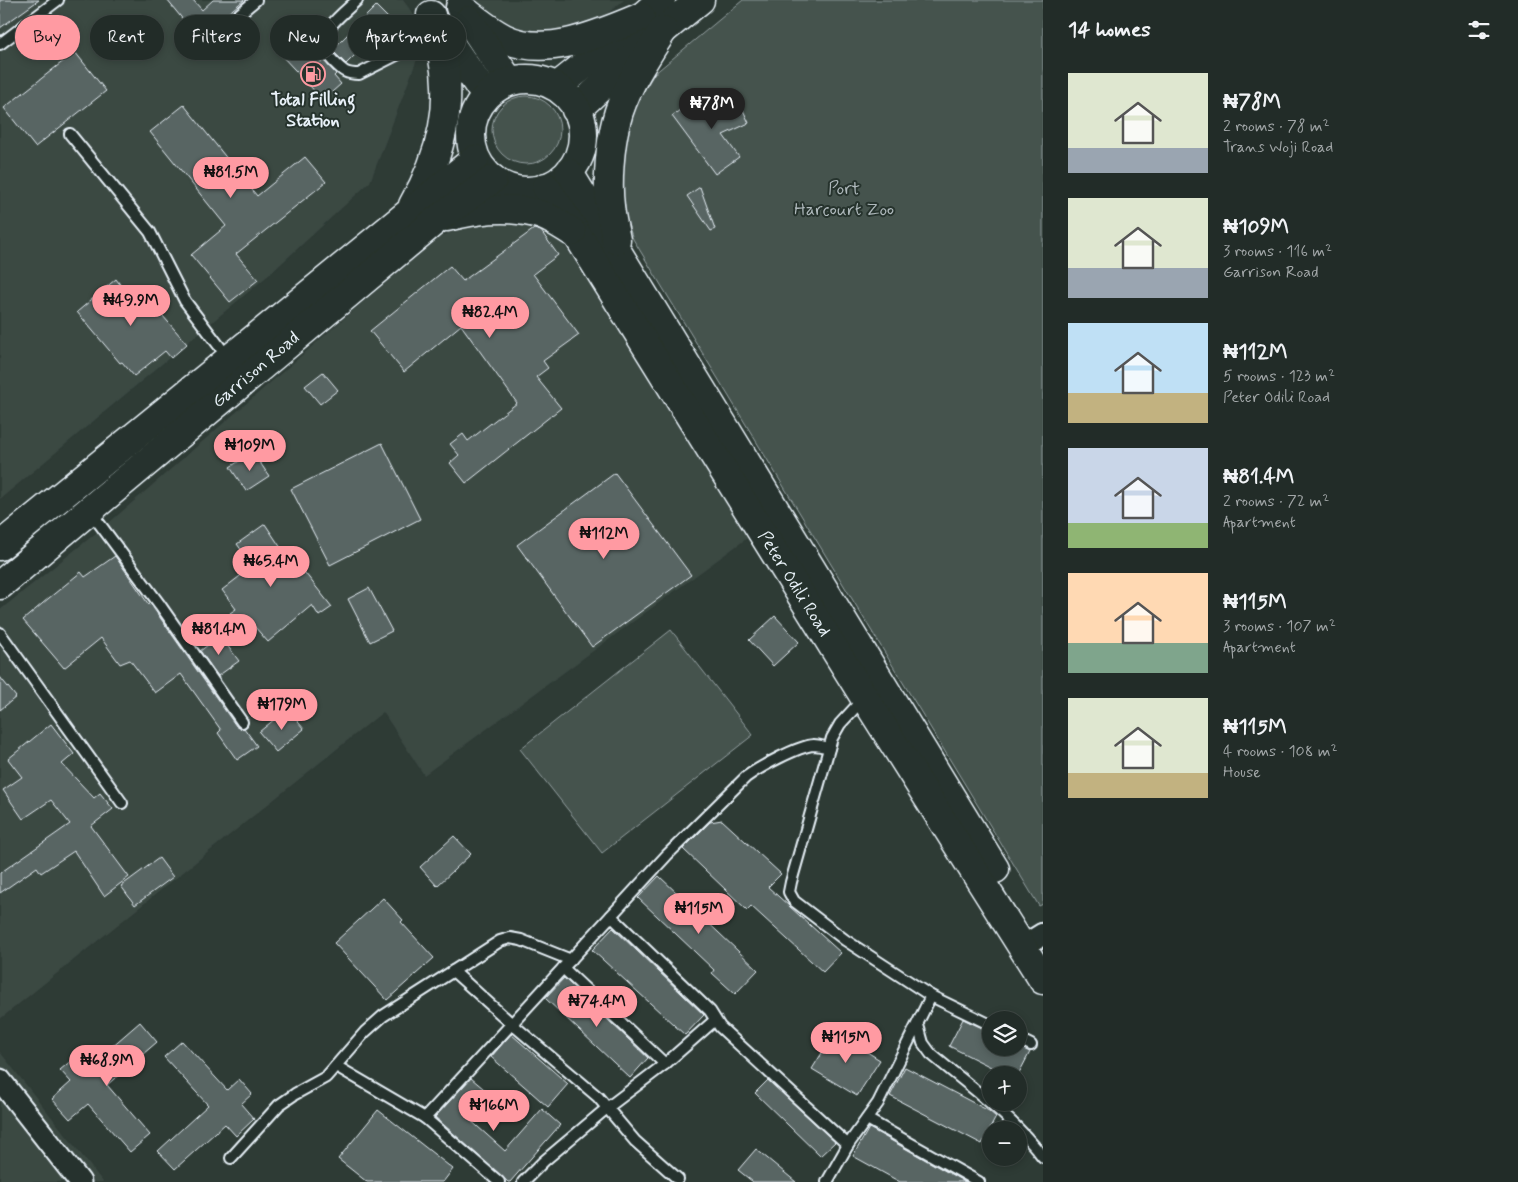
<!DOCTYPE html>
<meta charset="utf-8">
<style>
body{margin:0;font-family:Mynerve,sans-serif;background:#2a3430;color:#f1f3f6;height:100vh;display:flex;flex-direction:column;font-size:19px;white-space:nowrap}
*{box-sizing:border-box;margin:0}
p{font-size:16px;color:#a2a7a8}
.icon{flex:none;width:28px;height:28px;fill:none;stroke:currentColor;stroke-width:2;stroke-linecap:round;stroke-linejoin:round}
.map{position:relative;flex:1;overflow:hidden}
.panel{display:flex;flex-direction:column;background:#222c28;width:475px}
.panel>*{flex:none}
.hud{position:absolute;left:15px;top:15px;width:475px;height:45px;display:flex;gap:10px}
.controls{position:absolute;left:982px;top:1011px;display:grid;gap:10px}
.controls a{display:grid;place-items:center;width:45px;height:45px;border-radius:50%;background:#222c28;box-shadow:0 2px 8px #0003,0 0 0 1px #3f4845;font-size:25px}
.price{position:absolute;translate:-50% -42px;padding:0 11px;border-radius:18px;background:#ff9aa2;color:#111;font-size:16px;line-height:32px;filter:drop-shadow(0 1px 2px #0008)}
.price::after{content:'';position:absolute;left:50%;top:30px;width:15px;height:11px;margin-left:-8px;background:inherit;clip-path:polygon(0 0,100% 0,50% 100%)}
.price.selected{background:#222;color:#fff}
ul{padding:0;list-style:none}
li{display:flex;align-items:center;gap:15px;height:125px;padding:0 25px}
li span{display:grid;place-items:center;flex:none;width:140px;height:100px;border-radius:0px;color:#555}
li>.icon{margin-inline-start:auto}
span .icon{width:60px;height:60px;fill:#fffc;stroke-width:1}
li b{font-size:21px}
h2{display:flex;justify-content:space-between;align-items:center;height:60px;padding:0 25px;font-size:21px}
.pill{padding:0 18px;border-radius:22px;background:#222c28;box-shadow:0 2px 8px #0003,0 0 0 1px #3f4845;font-size:18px;line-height:45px}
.pill.selected{background:#ff9aa2;color:#111}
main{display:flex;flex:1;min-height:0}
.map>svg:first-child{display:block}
.built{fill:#3b4843}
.green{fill:#45524e;stroke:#96a2a3}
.building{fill:#596563;stroke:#e8f1f8}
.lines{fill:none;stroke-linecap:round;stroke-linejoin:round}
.service-casing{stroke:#e8f1f8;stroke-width:14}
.minor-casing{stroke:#e8f1f8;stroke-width:25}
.secondary-casing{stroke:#e8f1f8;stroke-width:31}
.primary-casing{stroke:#e8f1f8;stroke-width:31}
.service{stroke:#26332d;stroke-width:10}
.minor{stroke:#26332d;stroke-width:21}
.secondary{stroke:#26332d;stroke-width:28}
.primary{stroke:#26332d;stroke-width:28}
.labels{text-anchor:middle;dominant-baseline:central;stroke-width:4;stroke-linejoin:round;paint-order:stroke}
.poi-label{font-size:18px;font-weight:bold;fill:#e8f1f8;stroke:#26332d}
.park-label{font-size:18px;fill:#afb9bc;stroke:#26332d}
.street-label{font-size:18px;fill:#e8f1f8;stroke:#26332d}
</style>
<main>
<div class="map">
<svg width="1043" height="1182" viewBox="0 0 1043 1182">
<rect width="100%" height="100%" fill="#2e3b35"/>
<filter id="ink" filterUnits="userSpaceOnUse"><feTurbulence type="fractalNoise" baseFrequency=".02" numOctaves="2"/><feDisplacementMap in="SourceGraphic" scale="10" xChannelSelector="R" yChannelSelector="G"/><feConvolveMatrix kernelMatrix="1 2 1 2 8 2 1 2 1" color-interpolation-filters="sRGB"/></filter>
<g filter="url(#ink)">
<g class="built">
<path d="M0,0H403L421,25L422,34L421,49L370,182L271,273L0,499Z"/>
<path d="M475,0H624L592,26L566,34L520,33L482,11Z"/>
<path d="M515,218L548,230L566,248L590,281L750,536L424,775L383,712L0,1019V610L111,521L432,242L454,230L476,221Z"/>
<path d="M0,1052L103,1182H0Z"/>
</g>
<g class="green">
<path d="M743,0H1043V904L1039,906L633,239L619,198L624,134L635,106L654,74Z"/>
<circle cx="526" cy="130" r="34"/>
<path d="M671,630L753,735L602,853L520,749Z"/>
</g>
<g class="building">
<path d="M0,0H39L0,28Z"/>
<path d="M167,0H193L202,10L213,0H244L198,38Z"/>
<path d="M376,6L390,20L346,64L332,50Z"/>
<path d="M298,37L321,62L323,60L336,74L334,76L341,84L323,100L280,54Z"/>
<path d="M75,52L106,91L35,147L4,108Z"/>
<path d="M737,97L749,123L723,135L739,157L715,174L672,116L696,98L705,112Z"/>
<path d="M184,105L257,196L305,157L326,182L236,254L258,280L230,302L191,255L226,226L150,132Z"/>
<path d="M700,187L715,229L711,231L687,196Z"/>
<path d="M534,229L541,231L558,255L533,274L579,335L543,361L548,368L536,377L561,408L466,483L450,463L459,455L450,444L463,434L468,441L517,403L461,325L404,372L370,331L450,266L463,281Z"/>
<path d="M116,279L128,295L138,287L187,344L171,358L165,351L134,376L122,362L120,363L77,312Z"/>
<path d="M323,372L338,390L320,404L305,386Z"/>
<path d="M382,443L420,519L330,565L291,489Z"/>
<path d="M253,452L269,476L246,491L230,467Z"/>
<path d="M615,473L691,575L592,647L517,545Z"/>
<path d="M265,524L283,551L286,549L332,607L319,616L312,605L268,642L254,626L245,632L230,613L236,609L222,590L253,566L237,544Z"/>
<path d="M115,556L149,605L151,604L154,609L236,726L240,728H244L257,746L237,760L218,733L221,730L181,674L155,693L130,660L120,664L101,638L64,668L23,620L49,598L81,572L85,577Z"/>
<path d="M369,588L392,631L370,642L348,599Z"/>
<path d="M775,616L799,642L773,666L749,640Z"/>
<path d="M220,636L239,661L218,676L200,651Z"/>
<path d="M0,677L16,697L0,710Z"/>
<path d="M287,709L304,729L276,752L259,732Z"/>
<path d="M51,724L74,754L62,764L94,798L100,793L113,809L91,826L129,877L104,896L74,851L41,873L37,867L0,893V873L70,824L51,800L23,819L3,790L22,777L8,759Z"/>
<path d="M722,820L781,874L768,887L841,953L823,972L751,906L747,910L683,849L710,822Z"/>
<path d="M454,836L471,854L437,886L420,867Z"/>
<path d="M159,858L173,877L135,905L121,886Z"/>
<path d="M659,876L758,970L735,994L712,973L714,970L638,898Z"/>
<path d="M383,898L403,920L401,922L434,958L387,1000L334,943Z"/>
<path d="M613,928L704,1015L685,1035L592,950Z"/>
<path d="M564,978L648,1058L630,1078L545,998Z"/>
<path d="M963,1019L991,1032V1048H1021L1030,1052L1018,1075H1007L949,1046Z"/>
<path d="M140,1022L157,1042L107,1085L150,1135L130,1152L88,1104L70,1119L52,1099L71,1082L60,1070L78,1055L88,1067Z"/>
<path d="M835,1032L880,1060L857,1096L812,1069Z"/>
<path d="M511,1034L568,1084L548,1107L491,1057Z"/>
<path d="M182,1041L227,1090L239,1079L252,1094L241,1104L254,1119L236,1136L225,1124L175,1169L158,1151L208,1105L164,1057Z"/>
<path d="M905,1067L989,1111L996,1117L982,1144L890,1096Z"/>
<path d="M471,1078L490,1094L468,1118L505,1151L542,1109L560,1125L510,1182H508L435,1117Z"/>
<path d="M768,1080L835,1142L820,1156L755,1093Z"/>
<path d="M378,1110L453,1169L443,1182H367L338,1159Z"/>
<path d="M869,1128L965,1182H900L853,1156Z"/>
<path d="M756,1149L796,1182H753L738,1170Z"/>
</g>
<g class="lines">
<defs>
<g id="service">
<path d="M357,0C347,10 316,33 323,49C324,53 330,57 333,61C343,71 345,74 359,74L436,35"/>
<path d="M0,44L58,0"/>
<path d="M200,47L256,0"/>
<path d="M70,134L150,232L185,301L229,359"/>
<path d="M90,511L160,605L242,722"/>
<path d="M0,633L122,803"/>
<path d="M864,698L840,724L832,738L791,882L789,892L794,901L845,940L931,996L991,1025"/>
<path d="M611,916L710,1011L720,1027L848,1145"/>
<path d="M563,968L665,1064"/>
<path d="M453,971L512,1024L598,1097L635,1141L678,1179"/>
<path d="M918,1025L923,1043L931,1054C969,1086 1013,1117 1043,1157"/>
<path d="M1019,1039L1031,1045"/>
<path d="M336,1066L425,1118L499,1182"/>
<path d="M425,1118L667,855L746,777C760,767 798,746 814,745C819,745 824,747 829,748"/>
<path d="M867,1119L979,1182"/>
<path d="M231,1158L279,1105L295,1094L326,1077L365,1032L383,1016L500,941L510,938L521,940L571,960"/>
<path d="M523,1182L544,1161L607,1108L665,1064L715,1020"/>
<path d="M827,1182L848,1145L878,1103L931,996"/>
</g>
<g id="minor">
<path d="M1022,947L1043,934"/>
<path d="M0,1080L80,1182"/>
</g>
<g id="secondary">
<path d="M558,86L617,39L661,0"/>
<path d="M576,110L651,40L700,0"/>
</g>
<g id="primary">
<path d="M460,7C474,18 488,30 504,38C547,59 601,33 641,17"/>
<path d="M469,20L509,81"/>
<path d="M442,32L486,96"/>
<circle cx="527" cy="135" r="56"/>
<path d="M569,173L995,869"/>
<path d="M546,187L578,236L865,698L1043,980"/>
<path d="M413,205C440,158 454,107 442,53C439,40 434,28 431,15"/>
<path d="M447,217C475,210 505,205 535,213C549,216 561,225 572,232"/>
<path d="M616,240C614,229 611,218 610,206C607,182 610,145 616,122C624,89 645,59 663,30"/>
<path d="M0,546L475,159"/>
<path d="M0,585L436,220L493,179"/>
</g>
</defs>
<use href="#service" class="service-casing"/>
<use href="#minor" class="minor-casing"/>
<use href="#secondary" class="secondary-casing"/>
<use href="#primary" class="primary-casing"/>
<use href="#service" class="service"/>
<use href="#minor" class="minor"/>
<use href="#secondary" class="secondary"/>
<use href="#primary" class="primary"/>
</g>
</g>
<defs>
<symbol id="fuel-ring" viewBox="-11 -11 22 22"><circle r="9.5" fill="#26332d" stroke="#ff9aa2" stroke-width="1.5"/><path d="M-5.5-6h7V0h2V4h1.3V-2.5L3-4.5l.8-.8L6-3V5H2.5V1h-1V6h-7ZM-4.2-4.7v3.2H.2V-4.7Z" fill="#ff9aa2"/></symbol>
</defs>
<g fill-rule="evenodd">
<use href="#fuel-ring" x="299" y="60" width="28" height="28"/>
</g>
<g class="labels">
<g class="poi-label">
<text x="313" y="100">Total Filling<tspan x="313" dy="21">Station</tspan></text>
</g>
<g class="park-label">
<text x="844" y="189">Port<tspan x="844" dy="21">Harcourt Zoo</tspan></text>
</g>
<g class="street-label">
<text transform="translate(256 370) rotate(-40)">Garrison Road</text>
<text transform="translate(794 584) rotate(58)">Peter Odili Road</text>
</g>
</g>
</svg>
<div class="controls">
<a><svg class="icon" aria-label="layers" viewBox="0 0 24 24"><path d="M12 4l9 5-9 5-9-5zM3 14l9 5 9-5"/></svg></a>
<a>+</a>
<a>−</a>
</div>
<b class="price selected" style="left:712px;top:130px">₦78M</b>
<b class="price" style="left:231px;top:199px">₦81.5M</b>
<b class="price" style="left:131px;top:327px">₦49.9M</b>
<b class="price" style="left:490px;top:339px">₦82.4M</b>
<b class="price" style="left:250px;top:472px">₦109M</b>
<b class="price" style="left:604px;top:560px">₦112M</b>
<b class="price" style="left:271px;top:588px">₦65.4M</b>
<b class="price" style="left:219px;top:656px">₦81.4M</b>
<b class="price" style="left:282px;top:731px">₦179M</b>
<b class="price" style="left:699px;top:935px">₦115M</b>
<b class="price" style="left:597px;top:1028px">₦74.4M</b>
<b class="price" style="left:846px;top:1064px">₦115M</b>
<b class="price" style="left:107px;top:1087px">₦68.9M</b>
<b class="price" style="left:494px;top:1132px">₦166M</b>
<div class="hud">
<a class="pill selected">Buy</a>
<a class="pill">Rent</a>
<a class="pill">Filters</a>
<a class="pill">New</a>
<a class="pill">Apartment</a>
</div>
</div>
<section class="panel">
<h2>14 homes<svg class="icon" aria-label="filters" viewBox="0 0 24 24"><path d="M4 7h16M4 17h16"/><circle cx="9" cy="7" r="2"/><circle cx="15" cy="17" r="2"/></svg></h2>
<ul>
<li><span style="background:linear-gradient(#dfe7d0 75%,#9aa5b1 0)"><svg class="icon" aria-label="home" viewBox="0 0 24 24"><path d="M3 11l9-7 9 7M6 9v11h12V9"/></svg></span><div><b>₦78M</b><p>2 rooms · 78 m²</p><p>Trans Woji Road</p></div></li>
<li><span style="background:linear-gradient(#dfe7d0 70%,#9aa5b1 0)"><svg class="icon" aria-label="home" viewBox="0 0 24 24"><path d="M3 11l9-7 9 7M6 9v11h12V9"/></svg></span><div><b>₦109M</b><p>3 rooms · 116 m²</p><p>Garrison Road</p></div></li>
<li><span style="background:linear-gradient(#bfe0f5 70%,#c2b280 0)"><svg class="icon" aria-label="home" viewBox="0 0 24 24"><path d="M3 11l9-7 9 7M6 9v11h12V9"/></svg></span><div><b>₦112M</b><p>5 rooms · 123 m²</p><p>Peter Odili Road</p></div></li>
<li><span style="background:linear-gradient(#c9d6e8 75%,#8fb573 0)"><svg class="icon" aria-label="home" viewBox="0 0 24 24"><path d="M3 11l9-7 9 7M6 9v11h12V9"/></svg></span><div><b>₦81.4M</b><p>2 rooms · 72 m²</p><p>Apartment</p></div></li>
<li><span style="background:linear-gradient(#ffd9b3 70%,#7fa58c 0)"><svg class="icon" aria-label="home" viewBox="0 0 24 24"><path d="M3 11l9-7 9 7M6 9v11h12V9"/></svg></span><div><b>₦115M</b><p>3 rooms · 107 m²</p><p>Apartment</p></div></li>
<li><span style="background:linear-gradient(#dfe7d0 75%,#c2b280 0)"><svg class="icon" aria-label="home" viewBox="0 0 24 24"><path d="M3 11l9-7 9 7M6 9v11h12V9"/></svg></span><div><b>₦115M</b><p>4 rooms · 108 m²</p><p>House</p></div></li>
</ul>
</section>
</main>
